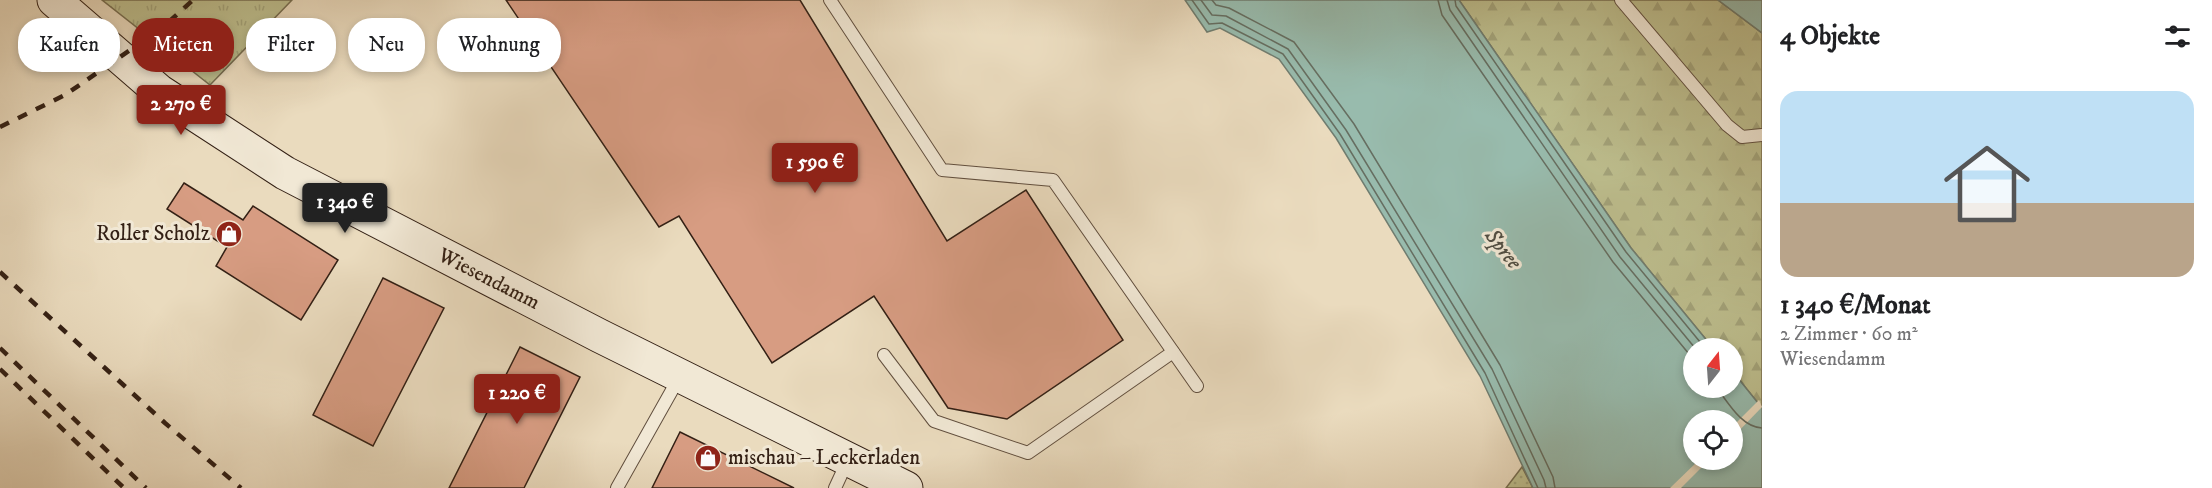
<!DOCTYPE html>
<html lang="de">
<meta charset="utf-8">
<style>
body{margin:0;font-family:"IM FELL DW Pica",serif;background:#f2f2f2;color:#202124;height:100vh;display:flex;flex-direction:column;font-size:22px;white-space:nowrap}
*{box-sizing:border-box;margin:0}
p{font-size:20px;color:#757577}
.icon{flex:none;width:33px;height:33px;fill:none;stroke:currentColor;stroke-width:2;stroke-linecap:round;stroke-linejoin:round}
.map{position:relative;flex:1;overflow:hidden}
.panel{display:flex;flex-direction:column;background:#fff;width:450px}
.panel>*{flex:none}
.guide{position:absolute;left:18px;top:18px;width:570px;height:54px;display:flex;gap:12px}
.needle{width:39px;rotate:17deg}
.tools{position:absolute;left:1683px;top:338px;display:grid;gap:12px}
.tools a{display:grid;place-items:center;width:60px;height:60px;border-radius:50%;background:#fff;box-shadow:0 3px 9px #0003;font-size:30px}
.price{position:absolute;translate:-50% -51px;padding:0 14px;border-radius:6px;background:#8f2418;color:#fff;font-size:20px;line-height:39px;filter:drop-shadow(0 2px 3px #0008)}
.price::after{content:'';position:absolute;left:50%;top:36px;width:18px;height:14px;margin-left:-9px;background:inherit;clip-path:polygon(0 0,100% 0,50% 100%)}
.price.active{background:#222;color:#fff}
ul{padding:0;list-style:none}
li{display:grid;align-content:center;gap:12px;height:318px;padding:0 18px}
li span{display:grid;place-items:center;height:186px;border-radius:18px;color:#555}
li>.icon{margin-inline-start:auto}
span .icon{width:108px;height:108px;fill:#fffc;stroke-width:1}
li b{font-size:26px}
h2{display:flex;justify-content:space-between;align-items:center;height:72px;padding:0 18px;font-size:26px}
.tag{padding:0 21px;border-radius:24px;background:#fff;box-shadow:0 3px 9px #0003;font-size:21px;line-height:54px}
.tag.active{background:#8f2418;color:#fff}
main{display:flex;flex:1;min-height:0}
.map>svg:first-child{display:block}
.grass{fill:url(#grass-tufts);stroke:#786f52;stroke-width:1.5}
.forest{fill:url(#forest-firs);stroke:#786f52;stroke-width:1.5}
.park{fill:url(#park-dots);stroke:#786f52;stroke-width:1.5}
.water{fill:#98bbad;stroke:#707d70;stroke-width:1.5;fill-rule:evenodd}
.pier{fill:#eadbbe}
.lines{fill:none;stroke-linecap:round;stroke-linejoin:round}
.shore{stroke:#666e61;stroke-width:1.5}
.building{fill:#d79c82;stroke:#332015;stroke-width:1.5}
.lane-casing{stroke:#614f3f;stroke-width:14}
.secondary-casing{stroke:#332015;stroke-width:35}
.lane{stroke:#f1e8d5;stroke-width:12}
.secondary{stroke:#f1e8d5;stroke-width:33}
.rail{stroke:#332015;stroke-width:4.5;stroke-dasharray:10 10;stroke-linecap:butt}
.labels{text-anchor:middle;dominant-baseline:central;stroke-width:6;stroke-linejoin:round;paint-order:stroke}
.poi-label{font-size:21px;fill:#332015;stroke:#f1e8d5;text-anchor:end}
.street-label{font-size:21px;fill:#332015;stroke:#f1e8d5}
.water-label{font-size:22px;font-style:italic;fill:#514e43;stroke:#f1e8d5}
</style>
<main>
<div class="map">
<svg width="1762" height="488" viewBox="0 0 1762 488">
<defs>
<pattern id="grass-tufts" width="24" height="20" patternUnits="userSpaceOnUse" patternTransform="scale(1.5)"><rect width="24" height="20" fill="#bdbe8e"/><path d="M3 7l-1-3M5 7V3M7 7l1-3M15 17l-1-3M17 17v-4M19 17l1-3" fill="none" stroke="#a3a37a"/></pattern>
<pattern id="forest-firs" width="22" height="20" patternUnits="userSpaceOnUse" patternTransform="scale(1.5)"><rect width="22" height="20" fill="#bdbe8e"/><path d="M5 1l3.5 6h-7zM16 11l3.5 6h-7z" fill="#a3a37a"/></pattern>
<pattern id="park-dots" width="8" height="8" patternUnits="userSpaceOnUse" patternTransform="scale(1.5)"><rect width="8" height="8" fill="#bdbe8e"/><path d="M2 2h.1M6 6h.1" fill="none" stroke="#a3a37a" stroke-width="1.8" stroke-linecap="round"/></pattern>
</defs>
<rect width="100%" height="100%" fill="#eadbbe"/>
<filter id="stains"><feTurbulence type="fractalNoise" baseFrequency=".00333" numOctaves="4"/><feColorMatrix values="0 0 0 0 .2 0 0 0 0 .09 0 0 0 0 .02 0 0 0 .5 -.17"/></filter>
<radialGradient id="worn" r=".72"><stop offset=".6" stop-color="#630" stop-opacity="0"/><stop offset="1" stop-color="#630" stop-opacity=".3"/></radialGradient>
<path class="grass" d="M102,0H292L210,85Z"/>
<path class="forest" d="M1459,0H1718L1762,33V408L1733,372L1732,348H1713L1631,248Z"/>
<path class="park" d="M1522,467L1533,488H1506Z"/>
<g class="water">
<path d="M1185,0H1459L1631,248L1713,348H1694V387H1732L1733,372L1762,408V488H1533L1480,376L1336,138L1279,59L1220,28L1207,32ZM1694,420H1732V459H1694Z"/>
<path d="M1718,0H1762V33Z"/>
</g>
<g class="pier">
<path d="M1759,400L1762,407L1733,437V426Z"/>
<path d="M1700,459H1710L1681,488H1670Z"/>
</g>
<g class="lines">
<g class="shore">
<path d="M1192,0L1209,24L1222,23L1283,54L1340,134L1485,373L1538,488"/>
<path d="M1201,0L1212,15L1226,16L1288,49L1346,130L1492,369L1544,480L1546,488"/>
<path d="M1212,0L1216,5L1229,8L1294,42L1354,124L1500,365L1553,477L1555,488"/>
<path d="M1438,0L1442,15L1613,262L1694,360"/>
<path d="M1447,0L1450,10L1620,257L1695,348"/>
<path d="M1455,0L1456,6L1626,252L1705,348"/>
<path d="M1716,387C1728,402 1741,427 1762,428"/>
</g>
</g>
<g class="building">
<path d="M506,0H800L947,241L1026,190L1123,340L1007,419L948,408L874,296L772,363L679,216L659,227Z"/>
<path d="M184,183L243,220L253,206L338,260L301,320L216,266L227,247L167,209Z"/>
<path d="M383,278L444,308L373,446L313,415Z"/>
<path d="M520,347L580,377L524,488H449Z"/>
<path d="M680,432L794,488H652Z"/>
</g>
<g class="lines">
<defs>
<g id="lane">
<path d="M830,0L942,170L1053,180L1197,386"/>
<path d="M1621,0L1727,125L1742,137L1762,135"/>
<path d="M884,355L934,421L1028,453L1173,352"/>
<path d="M617,488L680,376"/>
<path d="M835,488L848,460"/>
</g>
<path id="secondary" d="M54,0L159,91L285,173L600,336L906,488"/>
</defs>
<use href="#lane" class="lane-casing"/>
<use href="#secondary" class="secondary-casing"/>
<use href="#lane" class="lane"/>
<use href="#secondary" class="secondary"/>
<g class="rail">
<path d="M0,127L65,95L162,28L193,0"/>
<path d="M0,272L165,423L241,488"/>
<path d="M0,348L146,488"/>
<path d="M0,369L124,488"/>
</g>
</g>
<defs>
<symbol id="shop-disc" viewBox="-11 -11 22 22"><circle r="9.5" fill="#8f2418" stroke="#f1e8d5"/><path d="M-5-2.5h2.3a2.7 3.5 0 0 1 5.4 0H5L5.5 6h-11ZM-1.5-2.5h3a1.5 2.3 0 0 0-3 0Z" fill="#fff"/></symbol>
</defs>
<g fill-rule="evenodd">
<use href="#shop-disc" x="214" y="219" width="30" height="30"/>
<use href="#shop-disc" x="693" y="443" width="30" height="30"/>
</g>
<g class="labels">
<g class="poi-label">
<text x="210" y="234">Roller Scholz</text>
<text x="728" y="458" text-anchor="start">mischau – Leckerladen</text>
</g>
<g class="street-label">
<text transform="translate(489 279) rotate(27)">Wiesendamm</text>
</g>
<g class="water-label">
<text transform="translate(1503 249) rotate(51)">Spree</text>
</g>
</g>
<rect width="100%" height="100%" filter="url(#stains)"/>
<rect width="100%" height="100%" fill="url(#worn)"/>
</svg>
<div class="tools">
<a><svg class="needle" viewBox="-14 -14 28 28"><path d="M0-13l5 13h-10z" fill="#e53935"/><path d="M0 13l5-13h-10z" fill="#757577"/></svg></a>
<a><svg class="icon" aria-label="locate" viewBox="0 0 24 24"><circle cx="12" cy="12" r="6"/><path d="M12 2v4M12 18v4M2 12h4M18 12h4"/></svg></a>
</div>
<b class="price" style="left:181px;top:136px">2 270 €</b>
<b class="price" style="left:815px;top:194px">1 590 €</b>
<b class="price active" style="left:345px;top:234px">1 340 €</b>
<b class="price" style="left:517px;top:425px">1 220 €</b>
<div class="guide">
<a class="tag">Kaufen</a>
<a class="tag active">Mieten</a>
<a class="tag">Filter</a>
<a class="tag">Neu</a>
<a class="tag">Wohnung</a>
</div>
</div>
<section class="panel">
<h2>4 Objekte<svg class="icon" aria-label="filters" viewBox="0 0 24 24"><path d="M4 7h16M4 17h16"/><circle cx="9" cy="7" r="2"/><circle cx="15" cy="17" r="2"/></svg></h2>
<ul>
<li><span style="background:linear-gradient(#bfe0f5 60%,#b9a48a 0)"><svg class="icon" aria-label="home" viewBox="0 0 24 24"><path d="M3 11l9-7 9 7M6 9v11h12V9"/></svg></span><div><b>1 340 €/Monat</b><p>2 Zimmer · 60 m²</p><p>Wiesendamm</p></div></li>
</ul>
</section>
</main>
